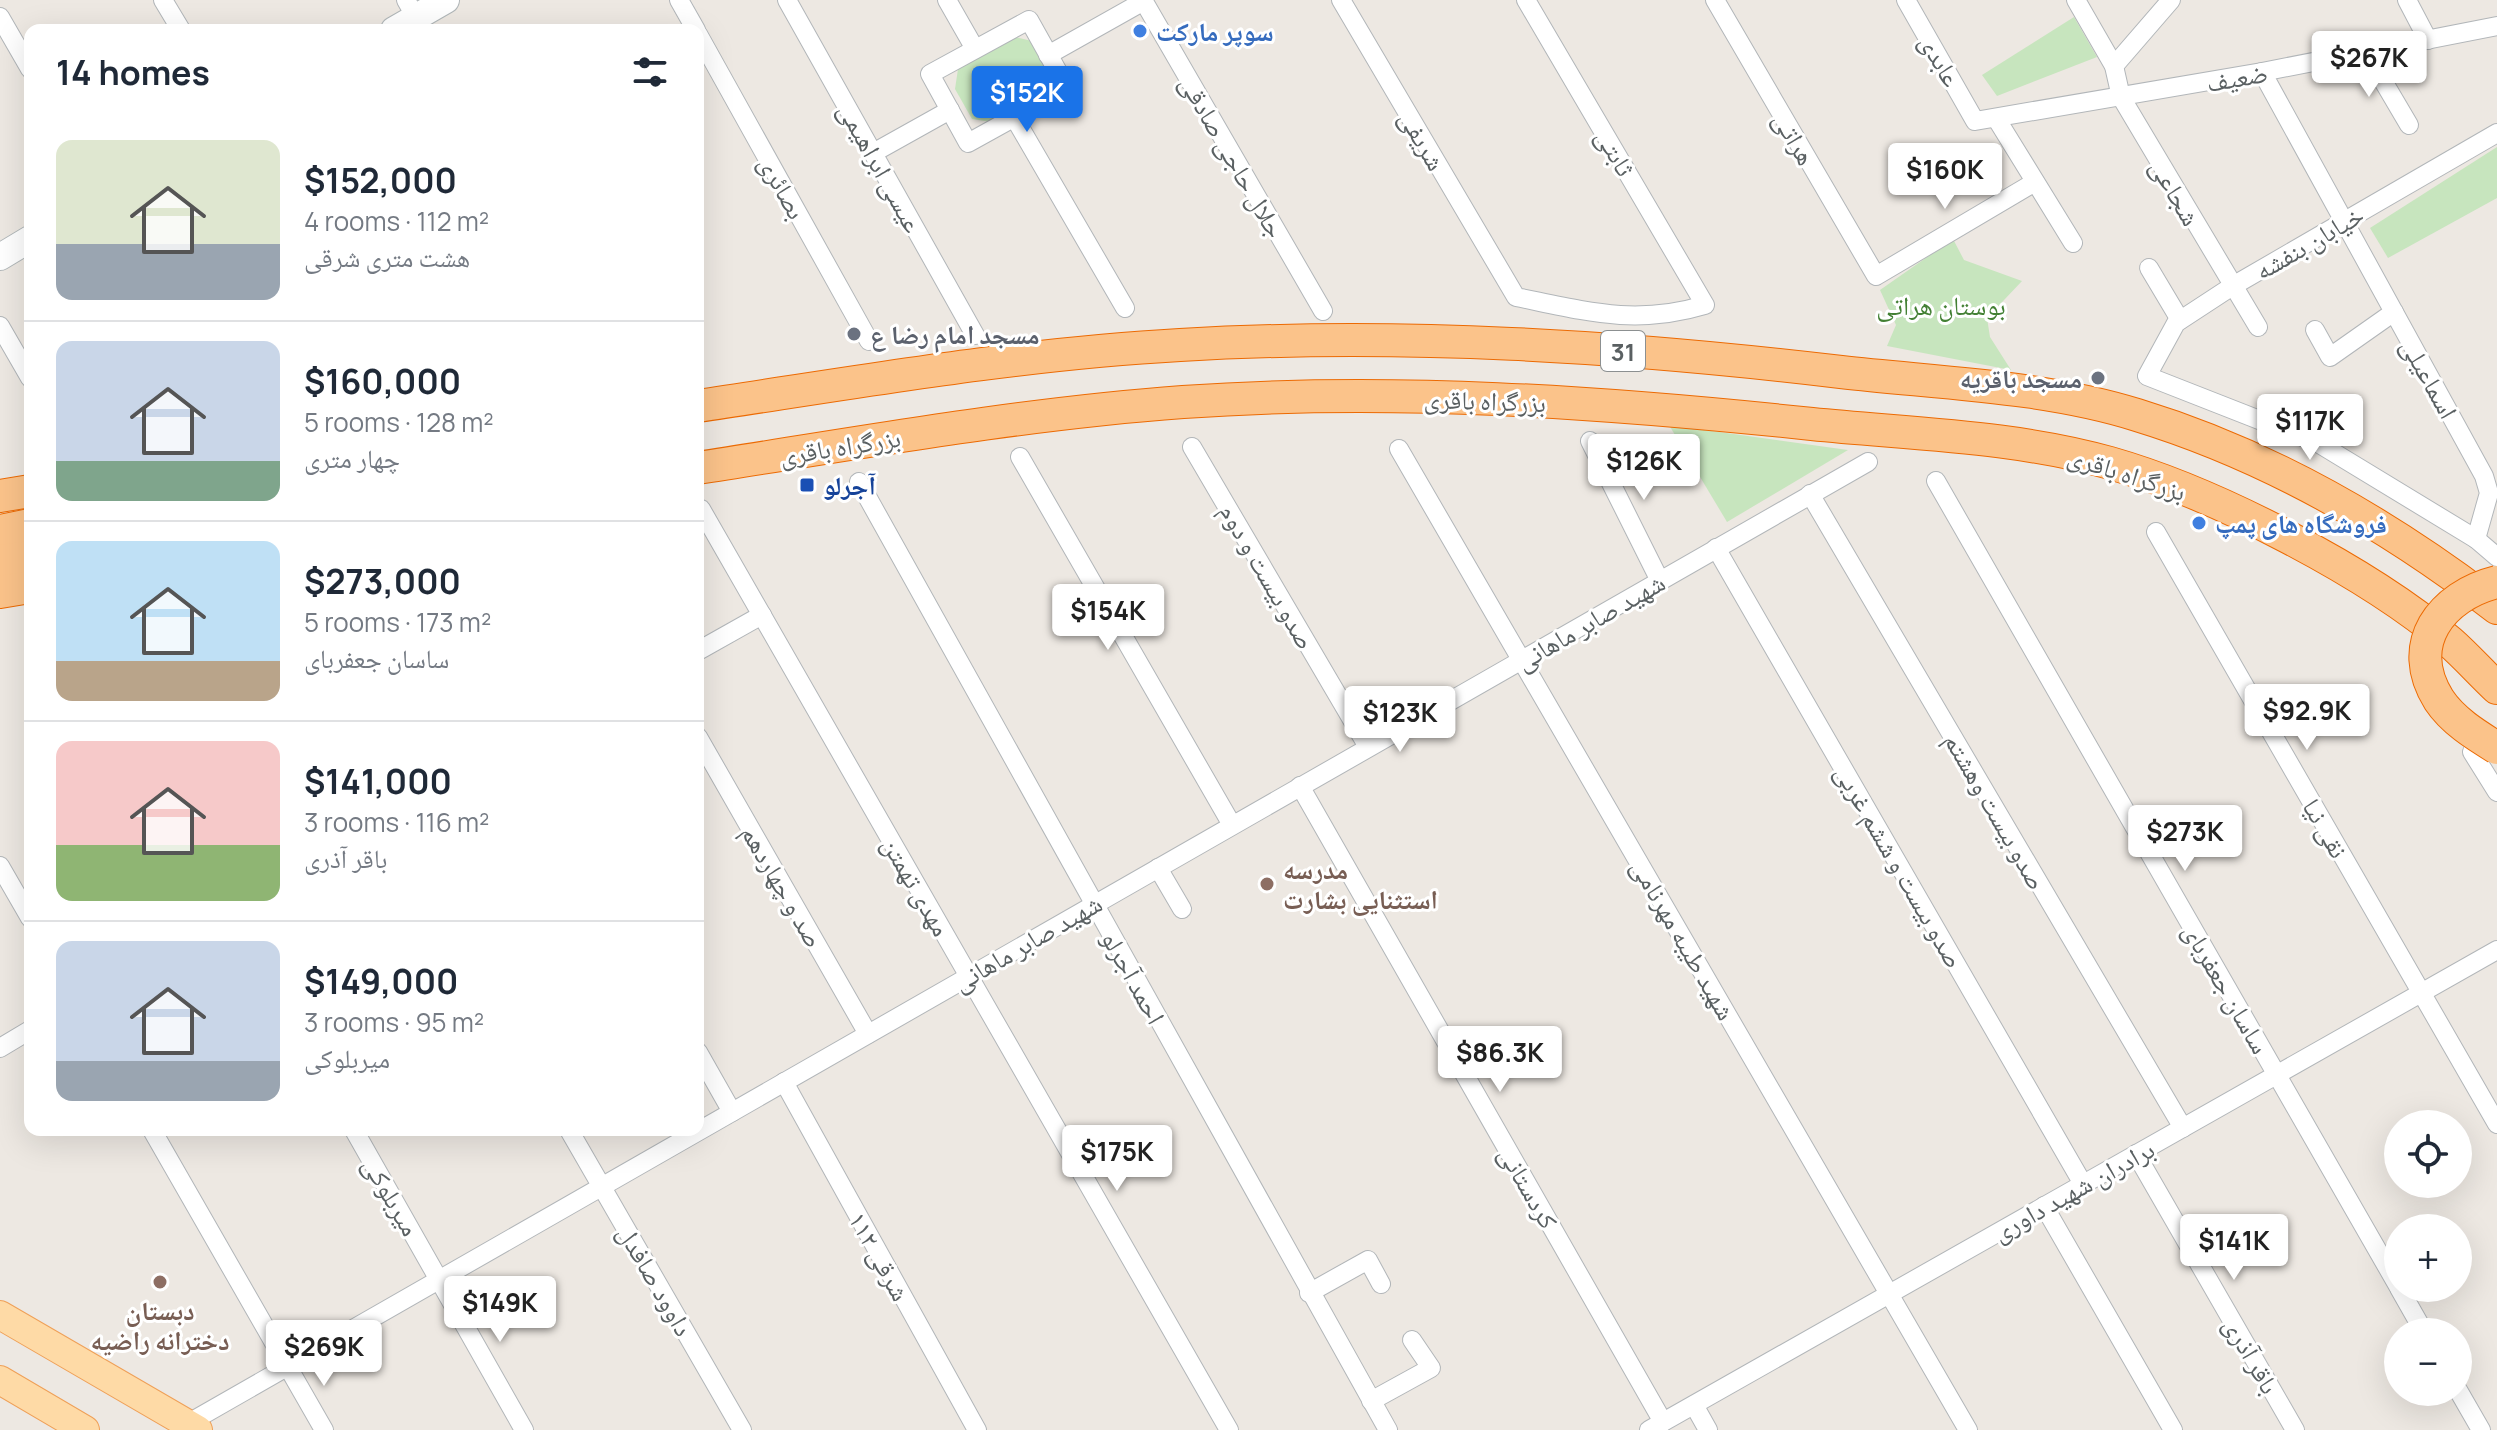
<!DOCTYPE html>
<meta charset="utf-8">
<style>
body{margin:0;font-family:Manrope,"Noto Naskh Arabic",sans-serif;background:#f2f2f3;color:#1f2937;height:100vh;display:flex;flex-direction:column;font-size:30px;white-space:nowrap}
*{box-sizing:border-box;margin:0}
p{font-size:26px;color:#747a83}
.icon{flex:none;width:44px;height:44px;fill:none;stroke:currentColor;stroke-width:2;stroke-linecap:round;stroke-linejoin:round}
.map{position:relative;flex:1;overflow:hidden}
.details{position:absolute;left:24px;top:24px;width:680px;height:1112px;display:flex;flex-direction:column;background:#fff;border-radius:16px;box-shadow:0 8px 32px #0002}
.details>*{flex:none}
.fabs{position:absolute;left:2384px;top:1110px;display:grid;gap:16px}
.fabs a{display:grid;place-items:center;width:88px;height:88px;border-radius:50%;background:#fff;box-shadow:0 8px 32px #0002;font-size:40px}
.price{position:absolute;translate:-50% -68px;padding:0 18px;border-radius:8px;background:#fff;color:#222;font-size:26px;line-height:52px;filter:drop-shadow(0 2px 4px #0008)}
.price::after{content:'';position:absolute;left:50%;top:48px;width:24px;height:18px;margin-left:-12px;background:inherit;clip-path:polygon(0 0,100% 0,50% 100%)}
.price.current{background:#1a73e8;color:#fff}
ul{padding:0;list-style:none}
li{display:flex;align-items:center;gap:24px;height:200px;padding:0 32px}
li+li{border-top:2px solid #e0e1e3}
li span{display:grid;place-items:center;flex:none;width:224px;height:160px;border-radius:16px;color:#555}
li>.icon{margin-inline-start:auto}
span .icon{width:96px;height:96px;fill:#fffc;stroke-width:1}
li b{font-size:34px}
h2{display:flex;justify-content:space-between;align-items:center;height:96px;padding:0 32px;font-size:34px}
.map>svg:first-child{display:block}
.green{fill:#c7e5be}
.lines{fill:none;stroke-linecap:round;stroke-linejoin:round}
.street-casing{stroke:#b2b6b9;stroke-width:20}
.secondary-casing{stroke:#b1b7b9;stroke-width:28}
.primary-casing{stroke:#efa058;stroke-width:30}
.highway-casing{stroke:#ec6a03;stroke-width:34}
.street{stroke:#fff;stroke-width:18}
.secondary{stroke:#fff;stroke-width:26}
.primary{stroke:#fedaa6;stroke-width:28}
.highway{stroke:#fbc38a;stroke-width:32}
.highway-bridge-casing{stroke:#ec6a03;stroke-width:34;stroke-linecap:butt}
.highway-bridge{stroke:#fbc38a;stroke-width:32}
.shop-dot{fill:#3f7fe0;stroke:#fff;stroke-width:3}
.worship-dot{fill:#6b7280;stroke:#fff;stroke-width:3}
.transit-dot{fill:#1a4fb4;stroke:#fff;stroke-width:3}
.education-dot{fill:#8d6e63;stroke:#fff;stroke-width:3}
.labels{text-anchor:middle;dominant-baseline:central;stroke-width:6;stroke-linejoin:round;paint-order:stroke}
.shield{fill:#fff;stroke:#8c9091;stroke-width:2}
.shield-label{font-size:24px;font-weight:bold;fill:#5a6062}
.shop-label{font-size:26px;font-weight:bold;fill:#366cbe;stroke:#fff;text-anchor:start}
.street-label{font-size:26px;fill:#5a6062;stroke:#fff}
.park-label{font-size:26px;fill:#438034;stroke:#fff}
.worship-label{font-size:26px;font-weight:bold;fill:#5b616d;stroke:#fff;text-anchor:start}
.transit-label{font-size:26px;font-weight:bold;fill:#164399;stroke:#fff;text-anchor:start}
.education-label{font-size:26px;font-weight:bold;fill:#785e54;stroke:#fff;text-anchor:start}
</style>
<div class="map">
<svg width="2497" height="1430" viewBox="0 0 2497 1430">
<rect width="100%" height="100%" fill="#ede8e2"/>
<g class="green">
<path d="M2074,17L2097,57L1997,96L1982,75Z"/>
<path d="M1015,37L1032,41L1050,73L1045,88L991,122L972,119L955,89L958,69Z"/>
<path d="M2497,147V198L2388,258L2370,228Z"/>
<path d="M1953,239L1964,260L2022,281L1987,318L1990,337L2011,370L1887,346L1896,325L1880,290Z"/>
<path d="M1669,425L1848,450L1727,522Z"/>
</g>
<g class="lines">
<defs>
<g id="street">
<path d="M163,0L181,30"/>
<path d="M406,0L423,30"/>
<path d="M679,0L696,30"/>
<path d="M787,0L975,335"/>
<path d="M947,0L975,49"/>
<path d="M1143,0L1323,311"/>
<path d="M1341,0L1516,297C1585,311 1635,326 1705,305L1526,0"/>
<path d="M1715,0L1876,276L2035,182"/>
<path d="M1906,0L1975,121L2262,72L2497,26"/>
<path d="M2076,0L2114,66L2121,97L2258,327"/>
<path d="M2407,0L2428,40"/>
<path d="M0,17L30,69"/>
<path d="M1029,20L1067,88L968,143L930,74Z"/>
<path d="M698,34L869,341"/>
<path d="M2366,52L2409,125"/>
<path d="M1048,55L1144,1"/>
<path d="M2114,66L2171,0"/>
<path d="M2262,72L2484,476L2489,493L2476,539"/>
<path d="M1014,117L1125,308"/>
<path d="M1996,118L2073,243"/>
<path d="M2497,133L2231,287L2176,323L2147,376L2318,443L2476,539L2497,557"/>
<path d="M873,153L950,110"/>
<path d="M2149,268L2180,320"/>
<path d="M0,326L30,378"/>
<path d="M2315,330L2330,357L2394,312"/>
<path d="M1590,441L1660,581"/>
<path d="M1192,447L1368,747"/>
<path d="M1399,449L1968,1430"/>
<path d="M1020,457L1232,825"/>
<path d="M1936,481L2398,1286"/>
<path d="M859,482L1388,1430"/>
<path d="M1810,494L2183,1128"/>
<path d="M701,509L1229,1430"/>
<path d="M2156,532L2497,1124"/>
<path d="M1716,548L2083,1184"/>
<path d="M698,651L762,615"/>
<path d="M698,737L868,1034"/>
<path d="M2472,752L2497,792"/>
<path d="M1300,786L1663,1422"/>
<path d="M0,866L30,918"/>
<path d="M1158,868L1182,909"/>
<path d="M0,1048L30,1030"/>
<path d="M698,1052L732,1112"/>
<path d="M784,1082L977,1430"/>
<path d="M152,1130L324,1430"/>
<path d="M354,1130L524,1430"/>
<path d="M569,1130L742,1430"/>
<path d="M2136,1154L2295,1430"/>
<path d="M2044,1206L2173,1430"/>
<path d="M2399,1288L2424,1332"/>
<path d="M1309,1293L1368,1260L1381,1284"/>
<path d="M2458,1390L2481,1430"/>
<path d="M1371,1401L1431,1368L1412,1340"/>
<path d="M1694,1405L1708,1430"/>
<path d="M187,1424L1868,462"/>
<path d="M1649,1430L2497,950"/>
</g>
<g id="secondary">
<path d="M394,30L446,0"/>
<path d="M0,257L30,239"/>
</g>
<g id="primary">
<path d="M0,1315L198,1430"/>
<path d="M0,1380L85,1430"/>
</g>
<g id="highway">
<path d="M698,406C858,382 1018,354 1180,345C1401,332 1622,346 1841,372C1937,383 2045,386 2137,415C2268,455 2389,525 2497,608"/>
<path d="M698,468C859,443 1020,414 1183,402C1392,387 1603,402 1812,424C1910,434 2015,436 2110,463C2215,493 2366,571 2450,642C2466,656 2481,673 2497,688"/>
<path d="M0,496L30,491"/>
<path d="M0,531L30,525"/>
<path d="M0,561L30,557"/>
<path d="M0,592L30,587"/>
</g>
</defs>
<use href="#street" class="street-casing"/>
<use href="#secondary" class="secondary-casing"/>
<use href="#primary" class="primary-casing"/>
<use href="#highway" class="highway-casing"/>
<use href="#street" class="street"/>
<use href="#secondary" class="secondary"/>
<use href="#primary" class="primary"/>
<use href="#highway" class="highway"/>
<defs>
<path id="highway-bridge" d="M2497,582C2441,596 2404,644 2439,700C2453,721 2476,735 2497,748"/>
</defs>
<use href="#highway-bridge" class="highway-bridge-casing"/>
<use href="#highway-bridge" class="highway-bridge"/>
</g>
<g class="shop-dot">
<circle cx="1140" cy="31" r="8"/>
<circle cx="2199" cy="523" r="8"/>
</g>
<g class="worship-dot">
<circle cx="854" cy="334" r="8"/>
<circle cx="2098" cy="378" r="8"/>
</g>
<rect class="transit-dot" x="799" y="477" width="16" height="16" rx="4"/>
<g class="education-dot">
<circle cx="1267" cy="884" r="8"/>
<circle cx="160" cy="1282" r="8"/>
</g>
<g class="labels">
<rect class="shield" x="1601" y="331" width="44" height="40" rx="6"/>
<g class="shield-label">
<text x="1623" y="351">31</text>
</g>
<g class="shop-label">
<text x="1156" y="31">سوپر مارکت</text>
<text x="2215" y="523">فروشگاه های پمپ</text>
</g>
<g class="street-label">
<text transform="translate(1941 60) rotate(60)">عابدی</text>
<text transform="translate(2237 77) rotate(-10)">ضعیف</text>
<text transform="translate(1795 138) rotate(60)">هراتی</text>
<text transform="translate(1423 140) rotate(60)">شریفی</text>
<text transform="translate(1616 152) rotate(60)">ثابتی</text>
<text transform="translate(1233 156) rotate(60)">جلال حاجی صادقی</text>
<text transform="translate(881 167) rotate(61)">عیسی ابراهیمی</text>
<text transform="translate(783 187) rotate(61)">بصائری</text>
<text transform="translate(2176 192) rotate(60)">شجاعی</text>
<text transform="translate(2309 242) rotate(-30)">خیابان بنفشه</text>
<text transform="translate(2430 378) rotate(61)">اسماعیلی</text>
<text transform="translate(1485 400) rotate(2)">بزرگراه باقری</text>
<text transform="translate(840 446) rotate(-9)">بزرگراه باقری</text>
<text transform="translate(2127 473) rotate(18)">بزرگراه باقری</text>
<text transform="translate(1268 576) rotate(60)">صدو بیست و دوم</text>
<text transform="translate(1590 621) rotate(-30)">شهید صابر ماهانی</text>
<text transform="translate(1996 811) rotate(60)">صدو بیست وهشتم</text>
<text transform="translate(2326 828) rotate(60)">نقی نیا</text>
<text transform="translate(1900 866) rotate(60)">صدو بیست و ششم غربی</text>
<text transform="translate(783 886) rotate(60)">صد و چهاردهم</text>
<text transform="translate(917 886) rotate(60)">مهدی تهمتن</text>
<text transform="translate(1684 939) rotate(60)">شهید طیبه مهرنامی</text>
<text transform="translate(1027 942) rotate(-30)">شهید صابر ماهانی</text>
<text transform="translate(1134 977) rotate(61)">احمد آجرلو</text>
<text transform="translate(2227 988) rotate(60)">ساسان جعفربای</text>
<text transform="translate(1529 1187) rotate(60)">کردستانی</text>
<text transform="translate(2073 1190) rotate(-29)">برادران شهید داوری</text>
<text transform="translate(392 1196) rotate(60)">میربلوکی</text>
<text transform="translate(880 1256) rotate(61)">۱۱۲ شرقی</text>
<text transform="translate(656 1280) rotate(60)">داوود صافدل</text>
<text transform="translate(2252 1355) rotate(60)">باقر آذری</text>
</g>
<g class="park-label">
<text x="1941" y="305">بوستان هراتی</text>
</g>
<g class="worship-label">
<text x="870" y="334">مسجد امام رضا ع</text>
<text x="2082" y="378" text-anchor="end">مسجد باقریه</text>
</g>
<g class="transit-label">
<text x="823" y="485">آجرلو</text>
</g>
<g class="education-label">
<text x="1283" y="869">مدرسه<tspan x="1283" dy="30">استثنایی بشارت</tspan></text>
<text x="160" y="1310" text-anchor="middle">دبستان<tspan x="160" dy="30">دخترانه راضیه</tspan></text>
</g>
</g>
</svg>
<div class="fabs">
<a><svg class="icon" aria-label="locate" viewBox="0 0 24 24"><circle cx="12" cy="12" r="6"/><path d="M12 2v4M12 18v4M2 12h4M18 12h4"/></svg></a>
<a>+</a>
<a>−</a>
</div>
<b class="price" style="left:2369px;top:99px">$267K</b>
<b class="price current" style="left:1027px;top:134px">$152K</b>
<b class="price" style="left:1945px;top:211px">$160K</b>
<b class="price" style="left:2310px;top:462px">$117K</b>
<b class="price" style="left:1644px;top:502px">$126K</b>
<b class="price" style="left:1108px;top:652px">$154K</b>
<b class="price" style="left:2307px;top:752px">$92.9K</b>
<b class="price" style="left:1400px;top:754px">$123K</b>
<b class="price" style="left:2185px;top:873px">$273K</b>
<b class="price" style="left:1500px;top:1094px">$86.3K</b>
<b class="price" style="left:1117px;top:1193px">$175K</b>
<b class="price" style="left:2234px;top:1282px">$141K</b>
<b class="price" style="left:500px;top:1344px">$149K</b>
<b class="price" style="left:324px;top:1388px">$269K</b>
<section class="details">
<h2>14 homes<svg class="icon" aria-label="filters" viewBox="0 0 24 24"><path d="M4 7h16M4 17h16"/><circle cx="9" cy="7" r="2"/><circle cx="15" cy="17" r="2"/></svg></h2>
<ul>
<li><span style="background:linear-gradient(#dfe7d0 65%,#9aa5b1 0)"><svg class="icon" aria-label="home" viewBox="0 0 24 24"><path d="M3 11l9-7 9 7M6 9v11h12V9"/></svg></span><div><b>$152,000</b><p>4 rooms · 112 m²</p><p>هشت متری شرقی</p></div></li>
<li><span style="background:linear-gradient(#c9d6e8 75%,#7fa58c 0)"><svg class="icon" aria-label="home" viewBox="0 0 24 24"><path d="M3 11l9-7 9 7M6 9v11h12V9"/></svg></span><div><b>$160,000</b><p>5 rooms · 128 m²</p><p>چهار متری</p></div></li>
<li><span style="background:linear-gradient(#bfe0f5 75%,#b9a48a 0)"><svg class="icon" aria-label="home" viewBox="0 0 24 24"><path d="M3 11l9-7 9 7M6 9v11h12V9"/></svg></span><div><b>$273,000</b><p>5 rooms · 173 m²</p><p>ساسان جعفربای</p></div></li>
<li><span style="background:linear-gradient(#f6c9c9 65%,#8fb573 0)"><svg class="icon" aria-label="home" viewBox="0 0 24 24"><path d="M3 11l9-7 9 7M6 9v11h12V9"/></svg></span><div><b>$141,000</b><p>3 rooms · 116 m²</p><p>باقر آذری</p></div></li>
<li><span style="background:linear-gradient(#c9d6e8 75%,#9aa5b1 0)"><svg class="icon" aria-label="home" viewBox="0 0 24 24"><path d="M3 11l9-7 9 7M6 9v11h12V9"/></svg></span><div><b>$149,000</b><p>3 rooms · 95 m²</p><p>میربلوکی</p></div></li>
</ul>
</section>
</div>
